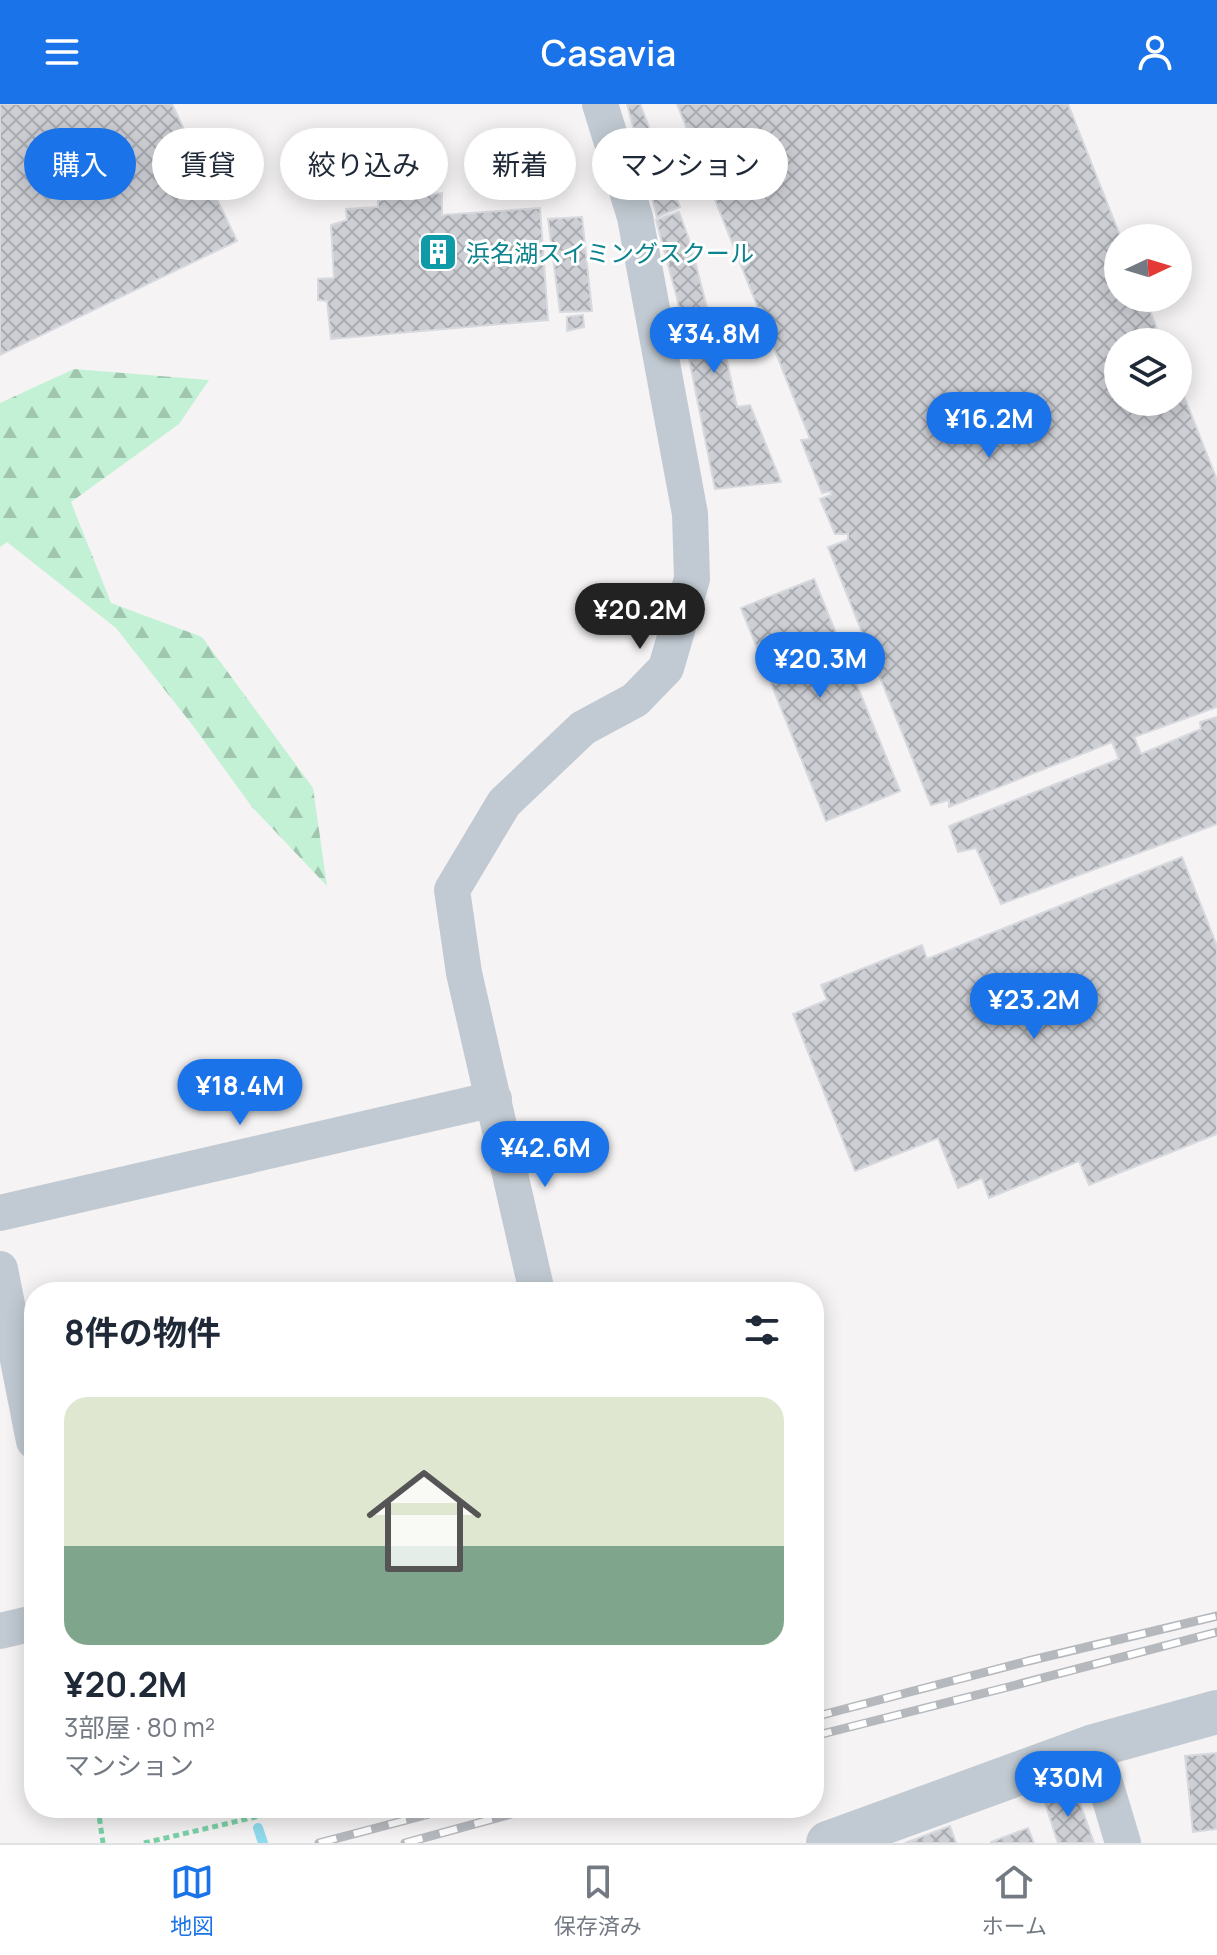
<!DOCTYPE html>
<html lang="ja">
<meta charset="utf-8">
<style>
body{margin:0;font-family:Manrope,"Noto Sans JP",sans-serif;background:#f6f6f7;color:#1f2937;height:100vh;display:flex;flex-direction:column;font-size:30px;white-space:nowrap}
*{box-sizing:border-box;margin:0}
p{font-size:26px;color:#747a83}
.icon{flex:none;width:44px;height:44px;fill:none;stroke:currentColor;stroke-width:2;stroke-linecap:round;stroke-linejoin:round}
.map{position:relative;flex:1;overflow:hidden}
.drawer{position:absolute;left:24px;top:1178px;width:800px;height:536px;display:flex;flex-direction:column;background:#fff;border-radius:32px;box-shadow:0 4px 20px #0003}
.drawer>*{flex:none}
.top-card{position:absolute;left:24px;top:24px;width:800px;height:72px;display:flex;gap:16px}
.needle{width:52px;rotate:86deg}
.fabs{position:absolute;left:1104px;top:120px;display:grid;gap:16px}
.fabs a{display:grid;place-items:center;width:88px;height:88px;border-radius:50%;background:#fff;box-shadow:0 4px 20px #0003;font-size:40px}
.price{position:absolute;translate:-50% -68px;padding:0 18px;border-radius:28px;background:#1a73e8;color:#fff;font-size:26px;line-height:52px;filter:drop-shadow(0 2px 4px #0008)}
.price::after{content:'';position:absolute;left:50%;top:48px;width:24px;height:18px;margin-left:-12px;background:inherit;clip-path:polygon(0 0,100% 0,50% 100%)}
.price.selected{background:#222;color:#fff}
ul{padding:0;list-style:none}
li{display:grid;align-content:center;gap:16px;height:424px;padding:0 40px}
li+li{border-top:2px solid #e0e1e3}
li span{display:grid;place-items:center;height:248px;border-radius:24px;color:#555}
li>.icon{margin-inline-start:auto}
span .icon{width:144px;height:144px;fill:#fffc;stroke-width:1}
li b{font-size:34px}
h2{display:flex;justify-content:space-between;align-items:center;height:96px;padding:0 40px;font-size:34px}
.pill{padding:0 28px;border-radius:36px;background:#fff;box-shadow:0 4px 20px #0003;font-size:28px;line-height:72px}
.pill.selected{background:#1a73e8;color:#fff}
header{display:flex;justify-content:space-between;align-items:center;height:104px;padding:0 40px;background:#1a73e8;color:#fff;font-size:36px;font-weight:600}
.menu{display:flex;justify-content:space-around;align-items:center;height:112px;border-top:2px solid #e0e1e3;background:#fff;font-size:22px;color:#747a83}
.menu a{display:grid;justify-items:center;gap:4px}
.menu .selected{color:#1a73e8}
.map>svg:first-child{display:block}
.forest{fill:url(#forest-firs)}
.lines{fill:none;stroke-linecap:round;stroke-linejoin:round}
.stream{stroke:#90daee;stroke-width:10}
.building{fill:url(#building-cross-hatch);stroke:#d7d9de;stroke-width:2}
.path{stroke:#7ad0a6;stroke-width:5;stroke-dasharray:6 4;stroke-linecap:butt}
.minor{stroke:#c1cad2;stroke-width:36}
.tertiary{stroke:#c1cad2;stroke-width:44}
.rail-casing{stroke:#b5b8bd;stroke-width:9}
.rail{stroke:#fff;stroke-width:6;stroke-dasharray:18;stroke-linecap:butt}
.labels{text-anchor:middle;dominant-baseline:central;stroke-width:6;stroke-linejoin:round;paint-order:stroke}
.culture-label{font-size:24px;fill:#0d838f;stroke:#fff;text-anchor:start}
</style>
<header><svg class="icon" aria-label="menu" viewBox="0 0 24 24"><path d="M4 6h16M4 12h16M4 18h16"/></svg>Casavia<svg class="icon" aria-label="person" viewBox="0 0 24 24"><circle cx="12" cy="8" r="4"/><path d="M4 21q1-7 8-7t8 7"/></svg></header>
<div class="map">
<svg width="1217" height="1739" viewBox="0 0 1217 1739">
<defs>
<pattern id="forest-firs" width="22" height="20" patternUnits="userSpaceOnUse" patternTransform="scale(2)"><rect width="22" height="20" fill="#c3f1d5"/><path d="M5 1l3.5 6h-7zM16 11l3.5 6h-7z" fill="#a0c6b0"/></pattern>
<pattern id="building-cross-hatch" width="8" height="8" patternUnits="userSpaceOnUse" patternTransform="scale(2)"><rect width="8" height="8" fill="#cdcfd5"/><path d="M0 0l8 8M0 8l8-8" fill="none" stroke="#a8abb0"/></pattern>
</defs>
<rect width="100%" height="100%" fill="#f5f3f3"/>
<path class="forest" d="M74,265L209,276L179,320L71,398L111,499L202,533L313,684L327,782L252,703L194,623L116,524L7,438L0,443V299Z"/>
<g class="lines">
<path class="stream" d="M258,1724L263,1739"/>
</g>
<g class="building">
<path d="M0,0H172L237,137L0,251Z"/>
<path d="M627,0H640L680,103L657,113Z"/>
<path d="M677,0H1068L1121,134H1118V194H1145L1162,238H1118V298H1178V277L1217,376V603L1134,633L1141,650L1201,625L1200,618L1217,613V720L1001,800L976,744L958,748L949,722L1119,655L1112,638L949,703V696L931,701L828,443L848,436V430H835L820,395L831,391V387L822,389L801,336L810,335Z"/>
<path d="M442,89V111L540,104L548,216L331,235L327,197L318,196V175L334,174L331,121L347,116L346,105L378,103V96Z"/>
<path d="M679,108L690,138L711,219L718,216L737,303L750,301L781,378L715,385L677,194L656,116Z"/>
<path d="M582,113L592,207L560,208L548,115Z"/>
<path d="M583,211L584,223L567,227V213Z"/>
<path d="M814,475L900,687L826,717L741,504Z"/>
<path d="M1182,753L1217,842V1030L1089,1081L1079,1057L989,1094L982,1074L958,1084L938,1034L855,1067L793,910L827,896L821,881L922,841L927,855Z"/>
<path d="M1217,1649V1725L1193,1728L1185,1652Z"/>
<path d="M1075,1685L1094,1739H1058L1044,1696Z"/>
<path d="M950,1722L956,1739H905Z"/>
<path d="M1028,1724L1034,1739H991V1738Z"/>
</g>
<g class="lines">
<g class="path">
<path d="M98,1704L103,1739"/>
<path d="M144,1739L294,1704"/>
</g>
<g class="minor">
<path d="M0,1109L494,995"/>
<path d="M0,1165L34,1337"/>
<path d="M537,1188L464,869L452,786L504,699L583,624L635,596L666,564L692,475L690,410L635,113L600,0"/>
<path d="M0,1527L34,1519"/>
<path d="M1094,1642L1123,1739"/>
</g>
<path class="tertiary" d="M828,1739L1094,1642L1217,1608"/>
<defs>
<g id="rail">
<path d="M814,1613L1028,1557L1217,1512"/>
<path d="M814,1632L1016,1581L1217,1528"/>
<path d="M319,1739L452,1704"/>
<path d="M405,1739L533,1704"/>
</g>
</defs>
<use href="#rail" class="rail-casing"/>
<use href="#rail" class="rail"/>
</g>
<defs>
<symbol id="building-square" viewBox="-11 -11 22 22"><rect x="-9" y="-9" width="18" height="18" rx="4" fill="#0f9aa8" stroke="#fff"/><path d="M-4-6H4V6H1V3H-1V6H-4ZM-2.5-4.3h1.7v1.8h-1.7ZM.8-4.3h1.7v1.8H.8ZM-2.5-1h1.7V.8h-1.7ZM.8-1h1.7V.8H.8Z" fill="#fff"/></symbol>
</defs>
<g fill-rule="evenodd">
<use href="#building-square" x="416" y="126" width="44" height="44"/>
</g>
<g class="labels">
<g class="culture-label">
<text x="466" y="148">浜名湖スイミングスクール</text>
</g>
</g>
</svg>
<div class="fabs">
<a><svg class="needle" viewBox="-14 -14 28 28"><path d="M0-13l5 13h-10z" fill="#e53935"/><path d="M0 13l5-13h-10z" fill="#747a83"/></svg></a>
<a><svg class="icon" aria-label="layers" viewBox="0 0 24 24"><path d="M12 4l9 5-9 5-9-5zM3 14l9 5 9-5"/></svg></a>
</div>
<b class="price" style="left:714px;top:271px">¥34.8M</b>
<b class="price" style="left:989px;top:356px">¥16.2M</b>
<b class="price selected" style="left:640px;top:547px">¥20.2M</b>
<b class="price" style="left:820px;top:596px">¥20.3M</b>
<b class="price" style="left:1034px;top:937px">¥23.2M</b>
<b class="price" style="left:240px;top:1023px">¥18.4M</b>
<b class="price" style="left:545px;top:1085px">¥42.6M</b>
<b class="price" style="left:1068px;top:1715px">¥30M</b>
<div class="top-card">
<a class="pill selected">購入</a>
<a class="pill">賃貸</a>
<a class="pill">絞り込み</a>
<a class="pill">新着</a>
<a class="pill">マンション</a>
</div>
<section class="drawer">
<h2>8件の物件<svg class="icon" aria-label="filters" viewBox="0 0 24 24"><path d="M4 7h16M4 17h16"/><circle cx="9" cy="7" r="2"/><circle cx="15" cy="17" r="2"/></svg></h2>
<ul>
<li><span style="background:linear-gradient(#dfe7d0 60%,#7fa58c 0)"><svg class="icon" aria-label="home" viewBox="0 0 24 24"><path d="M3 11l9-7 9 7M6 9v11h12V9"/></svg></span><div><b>¥20.2M</b><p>3部屋 · 80 m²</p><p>マンション</p></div></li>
</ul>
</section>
</div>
<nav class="menu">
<a class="selected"><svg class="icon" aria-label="map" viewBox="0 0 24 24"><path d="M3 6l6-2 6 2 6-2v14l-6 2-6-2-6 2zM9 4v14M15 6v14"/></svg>地図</a>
<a><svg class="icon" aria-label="saved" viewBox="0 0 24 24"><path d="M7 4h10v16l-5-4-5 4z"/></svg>保存済み</a>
<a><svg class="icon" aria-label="home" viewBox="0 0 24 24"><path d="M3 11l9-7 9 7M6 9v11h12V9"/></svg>ホーム</a>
</nav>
